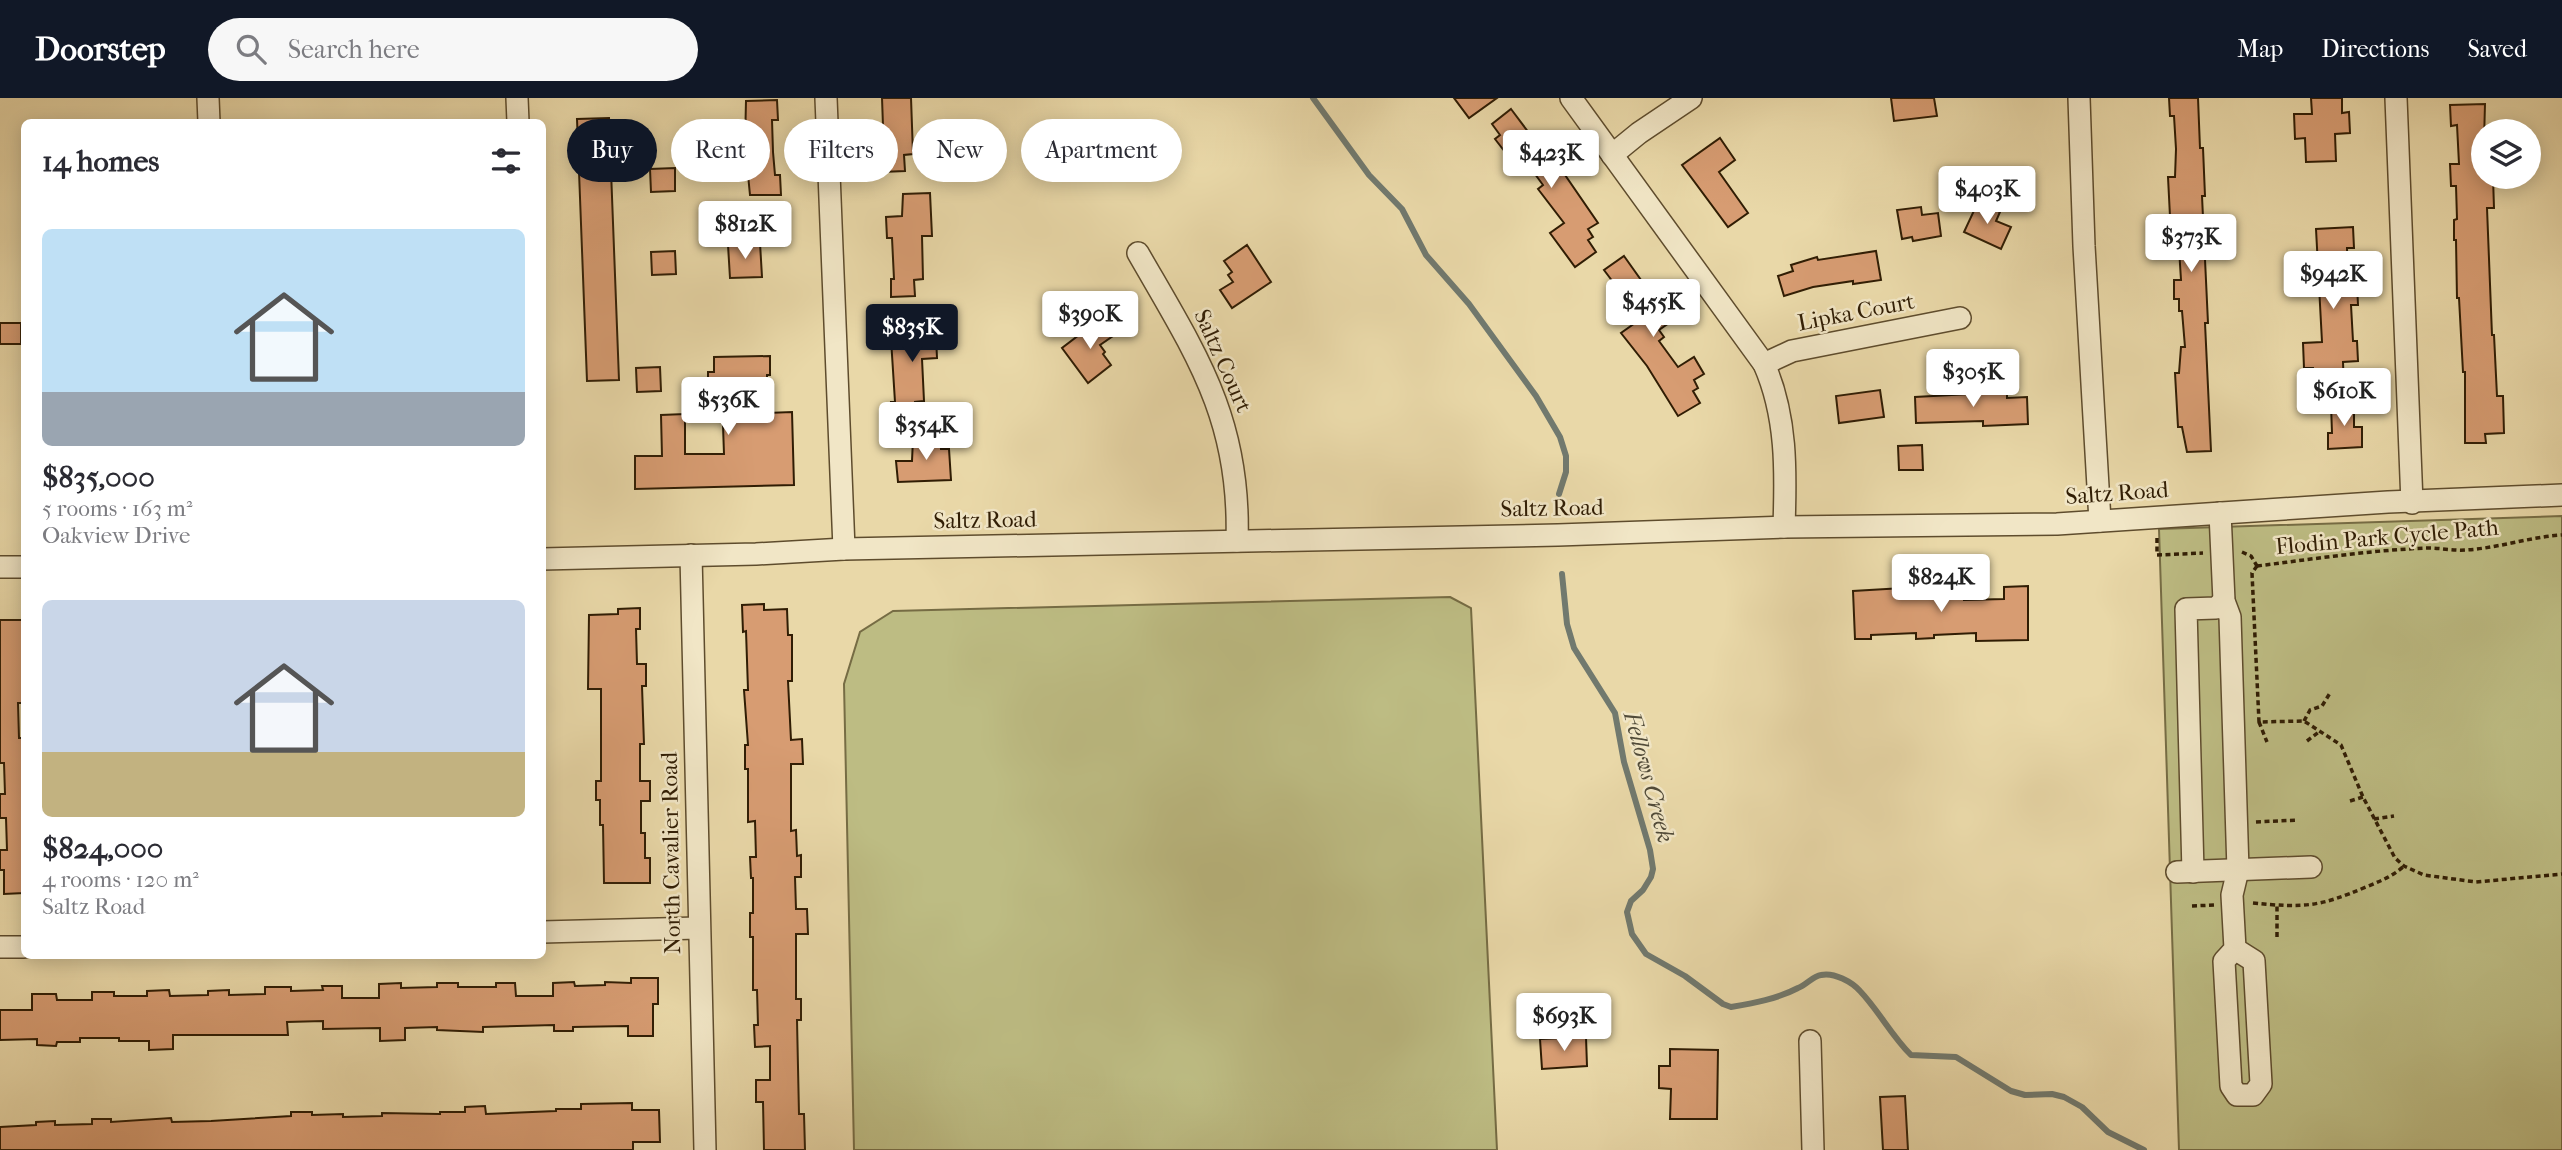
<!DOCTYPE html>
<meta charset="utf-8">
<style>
body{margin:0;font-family:"IM FELL French Canon",serif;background:#f7f7f7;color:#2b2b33;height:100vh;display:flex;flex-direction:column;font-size:26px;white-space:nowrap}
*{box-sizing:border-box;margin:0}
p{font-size:23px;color:#7c7c81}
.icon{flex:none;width:38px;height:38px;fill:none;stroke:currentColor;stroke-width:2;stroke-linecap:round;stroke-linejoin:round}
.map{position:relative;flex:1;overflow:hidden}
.details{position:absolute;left:21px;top:21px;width:525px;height:840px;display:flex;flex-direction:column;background:#fff;border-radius:10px;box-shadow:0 4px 18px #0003}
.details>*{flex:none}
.banner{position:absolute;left:567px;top:21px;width:665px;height:63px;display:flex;gap:14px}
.controls{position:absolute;left:2471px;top:21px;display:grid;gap:14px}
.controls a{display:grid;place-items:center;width:70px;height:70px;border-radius:50%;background:#fff;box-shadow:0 4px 18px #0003;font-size:35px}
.price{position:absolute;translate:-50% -60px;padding:0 16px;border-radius:7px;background:#fff;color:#222;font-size:23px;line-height:46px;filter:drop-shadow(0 2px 4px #0008)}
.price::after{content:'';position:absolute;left:50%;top:42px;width:21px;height:16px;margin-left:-10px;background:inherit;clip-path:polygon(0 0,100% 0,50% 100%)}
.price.on{background:#111827;color:#fff}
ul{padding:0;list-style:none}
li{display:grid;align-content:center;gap:14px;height:371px;padding:0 21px}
li span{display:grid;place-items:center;height:217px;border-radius:10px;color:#555}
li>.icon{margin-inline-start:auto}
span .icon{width:126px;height:126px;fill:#fffc;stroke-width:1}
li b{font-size:30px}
h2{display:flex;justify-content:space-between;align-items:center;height:84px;padding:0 21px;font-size:30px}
.pill{padding:0 24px;border-radius:32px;background:#fff;box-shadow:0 4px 18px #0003;font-size:24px;line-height:63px}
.pill.on{background:#111827;color:#fff}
header{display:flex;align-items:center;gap:42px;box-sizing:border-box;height:98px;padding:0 35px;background:#111827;color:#fff}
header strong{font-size:33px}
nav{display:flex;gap:38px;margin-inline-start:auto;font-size:24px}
.search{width:490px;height:63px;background:#f7f7f7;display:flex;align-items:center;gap:18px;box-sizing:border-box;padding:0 24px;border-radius:38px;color:#7c7c81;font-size:26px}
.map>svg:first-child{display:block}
.green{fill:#bdbc83;stroke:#766c44;stroke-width:2}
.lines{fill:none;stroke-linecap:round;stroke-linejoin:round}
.stream{stroke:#71796e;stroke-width:6}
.building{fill:#d79c72;stroke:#301d04;stroke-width:2}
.minor-casing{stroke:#5e4c2d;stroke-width:24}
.path{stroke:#301d04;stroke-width:3.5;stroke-dasharray:5 3.5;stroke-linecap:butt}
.minor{stroke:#f1e6c6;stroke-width:21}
.labels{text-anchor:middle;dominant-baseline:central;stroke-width:5;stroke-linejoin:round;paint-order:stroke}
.street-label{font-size:23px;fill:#301d04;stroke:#f1e6c6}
.water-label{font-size:24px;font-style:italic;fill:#514b39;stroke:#f1e6c6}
</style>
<header>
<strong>Doorstep</strong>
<div class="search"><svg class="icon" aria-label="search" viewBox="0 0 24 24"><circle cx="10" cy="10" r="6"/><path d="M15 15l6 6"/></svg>Search here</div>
<nav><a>Map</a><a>Directions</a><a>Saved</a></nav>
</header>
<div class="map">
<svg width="2562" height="1052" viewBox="0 0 2562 1052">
<rect width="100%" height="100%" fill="#e9d8a8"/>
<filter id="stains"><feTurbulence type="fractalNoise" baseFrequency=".00286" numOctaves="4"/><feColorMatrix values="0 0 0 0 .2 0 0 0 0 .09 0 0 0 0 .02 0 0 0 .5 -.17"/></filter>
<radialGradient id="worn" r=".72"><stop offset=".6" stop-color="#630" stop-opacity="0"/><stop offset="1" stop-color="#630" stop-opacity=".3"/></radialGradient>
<g class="green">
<path d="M2562,418V1052H2179L2159,431Z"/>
<path d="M1450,499L1471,510L1497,1052H854L844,586L860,534L893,513Z"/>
</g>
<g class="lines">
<g class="stream">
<path d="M1313,0L1369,77L1402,111L1426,157L1469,206L1536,298L1560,339L1566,358V374L1559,396"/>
<path d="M1562,476L1567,526L1574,550L1615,615L1624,664L1650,752L1653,771L1651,779L1643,792L1631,803L1627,814L1632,836L1646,856L1685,878L1723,906L1731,909C1754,905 1777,901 1798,890C1806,887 1813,878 1821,877C1834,874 1852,884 1860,893C1879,913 1891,937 1911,957L1956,959L2011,993L2025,997L2052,996L2064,999L2082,1009L2108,1034L2144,1052"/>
</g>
</g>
<g class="building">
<path d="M882,0H911L913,56L904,57L905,73L882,74L881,56H884Z"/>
<path d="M1454,0H1497L1469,20Z"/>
<path d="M1891,0H1934L1937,18L1894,23Z"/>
<path d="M2169,0H2198L2200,50H2203L2205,98H2202L2208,225H2205L2211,353L2187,354L2182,329H2178L2175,275H2179L2181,249H2185L2182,213H2179V201H2174V182H2181L2179,150H2176L2175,138H2171L2168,79H2175L2176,51L2174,18H2170Z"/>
<path d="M2311,0H2342V15L2349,14L2350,35L2335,36L2336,63L2306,64L2305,40L2295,41L2294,16H2312Z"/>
<path d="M777,2L778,22H772L773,54L775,77H780L781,97H750L745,46L746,3Z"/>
<path d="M2485,6L2483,79H2493L2494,110H2487L2492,237H2494L2497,298H2503L2504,335L2485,336L2486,345H2465V274H2463L2459,200H2457L2456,142H2454V122L2457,121L2456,88H2451L2450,66H2459L2457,27L2451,28L2450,7Z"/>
<path d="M1511,11L1529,35L1526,37L1548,66L1554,61L1598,125L1588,131L1593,139L1588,142L1596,154L1575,169L1550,135L1564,125L1538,91L1543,87L1521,57L1512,63L1495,41L1500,37L1492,26Z"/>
<path d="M609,20L619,282L587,283L577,21Z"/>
<path d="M1720,40L1735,62L1719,74L1748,115L1728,129L1682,67Z"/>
<path d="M675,70V93L651,94L650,71Z"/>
<path d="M930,95L932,138H922L923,181L914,182L915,198L891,199V181H894L892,140H887L886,119L902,118L903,96Z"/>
<path d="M1978,104L2000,114L1996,123L2011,129L2001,151L1964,134Z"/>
<path d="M1921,109L1922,117L1938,115L1941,138L1913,143L1912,139L1902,141L1897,112Z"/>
<path d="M2353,129L2354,150H2347L2348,187L2357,186L2358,207H2351L2353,243H2357L2358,263L2343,264L2344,291L2314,292L2313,270H2304L2303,245L2322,244L2316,131Z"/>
<path d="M760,145L762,179L730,180L728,147Z"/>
<path d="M1247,147L1271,184L1232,210L1220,192L1233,184L1228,177L1232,174L1224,163Z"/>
<path d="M675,153L676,176L652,177L651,154Z"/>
<path d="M1876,153L1881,182L1853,186V183L1813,189L1784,198L1778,178L1793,173L1791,167L1817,159L1818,162Z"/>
<path d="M1624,158L1641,182L1638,184L1669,225L1659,232L1664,239L1659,243L1678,269L1694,259L1704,276L1694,282L1698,290L1693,293L1700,305L1678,318L1647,268L1621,235L1635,225L1608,188L1613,184L1604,172Z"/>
<path d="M935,217L937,260L922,261L924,303L915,304L916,320L892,321L891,304H895L891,241L906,240L908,218Z"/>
<path d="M1100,221L1113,238L1100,247L1105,254L1103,256L1111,267L1088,285L1062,250Z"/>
<rect x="0" y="225" width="21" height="21"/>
<path d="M770,258V277H767V315L792,314L794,387L635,391V358H662L661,317L685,316V356H724L722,299H708V274H714V259Z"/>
<path d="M660,269L661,293L637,294L636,270Z"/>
<path d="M1880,292L1884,319L1839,325L1836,298Z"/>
<path d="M2007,294V300L2027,299L2028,326L1983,328V323L1916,325L1915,299Z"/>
<path d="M2354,305V329H2362V349L2328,351V335H2332L2331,306Z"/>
<path d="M940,339L941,351H949L951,382L898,384L896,363H912L913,341Z"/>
<path d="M1922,347L1923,372H1899L1898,348Z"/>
<path d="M1937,488V497H1954V499H1964V502L2004,501V489L2028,488V542L1976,543V535L1934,537V540L1916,541V535L1871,537V541H1855L1853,493Z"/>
<path d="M764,506V512L787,511L788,537H792V583H788L791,642L802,641L803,666H791V733L796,732L797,758L801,757V779H795L796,811H807L808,836H796V901H801V922H797L799,1016H804L805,1052H764L763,1004H756V982H770V948L755,949L754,927H758L757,892H753V839H750V815H753V780H751L750,759H756L755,723L748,724V671H745V647H748L744,592H748L746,533L743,534L742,507Z"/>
<path d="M640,510V531H636L637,566H646V588H642L644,646H640V683H650V703H641V735H645V760H650V785H604L603,727H600V702H596V683H601V591H588L589,517L618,516V511Z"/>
<path d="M0,522H24V605H18L19,640H24V795L4,796V772H0V752H7L6,720H0V696H5L4,665H0Z"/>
<path d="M631,880H658V906H653V938H628V928L573,929V933H554V927L483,929V934L437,932V929L405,930V942L380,943V930L323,931V923L287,924L288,937H173V951L149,952V943H119V940H80V944H57L56,948L37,947V941L0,942V912H32V896H56L57,902H92V894H114V898H147V893L169,892L170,898L208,897V893L229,892V897L265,896V889H291V893L323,892L322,888H342V900H379V886L401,885V890L437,889V885H458V889H496V885H515L516,898H553V885L574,884L575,888L605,887V884L631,885Z"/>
<path d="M1586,939L1587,968L1542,971L1540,941Z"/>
<path d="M1670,951L1718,952L1717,1021H1670L1671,991L1659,990V968H1670Z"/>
<path d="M1905,998L1908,1052H1883L1880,999Z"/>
<path d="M632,1005V1012H659L660,1044H633V1052H0V1029L36,1027V1024L55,1023V1027L92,1026V1021H111V1024L171,1020L172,1024L211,1023L291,1018V1014H312V1017L343,1016V1019L382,1018V1015L440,1016V1014H465V1009L485,1008L486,1016L556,1013V1011H581V1006Z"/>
</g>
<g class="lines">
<defs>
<g id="minor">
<path d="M208,0L209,24"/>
<path d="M517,0L518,24"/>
<path d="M826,0L844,451"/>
<path d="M1571,0L1764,266C1787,318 1786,373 1784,429"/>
<path d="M2079,0L2084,148L2100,423"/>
<path d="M2396,0L2412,405"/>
<path d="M1612,57L1639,35L1691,0"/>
<path d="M1138,155C1196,256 1241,321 1237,443"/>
<path d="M1764,266L1792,253L1960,220"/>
<path d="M2220,415L2224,503L2230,519L2238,772L2232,797L2235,851L2224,863L2231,988L2237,997H2253L2261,986L2254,863L2235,851"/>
<path d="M691,457L705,1052"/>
<path d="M542,461L756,456L844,451L1558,437L1784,429L2057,426L2388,404L2562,397"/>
<path d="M0,469H24"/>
<path d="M2177,774L2311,769"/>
<path d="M2193,774L2186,511L2216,510L2224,503"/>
<path d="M542,834L698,830"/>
<path d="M0,849H24"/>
<path d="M1810,943L1813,1052"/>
</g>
</defs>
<use href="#minor" class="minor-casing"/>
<g class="path">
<path d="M2157,440V457L2203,455"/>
<path d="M2242,454L2251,458L2257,468"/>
<path d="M2257,468L2252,475L2259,624L2304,623L2341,647L2363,699L2395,760L2404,768L2424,777L2476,784L2562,776"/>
<path d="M2257,468C2314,461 2371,452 2428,450C2441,450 2454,453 2466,452C2499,450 2529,439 2562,437"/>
<path d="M2304,623L2310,612L2322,608L2330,595"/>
<path d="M2259,624L2267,644"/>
<path d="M2307,643L2320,633"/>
<path d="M2350,703L2363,699"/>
<path d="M2374,721L2394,718"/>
<path d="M2256,724L2298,722"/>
<path d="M2253,805C2304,810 2319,809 2366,789C2380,783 2392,779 2404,768"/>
<path d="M2192,808L2214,807"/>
<path d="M2277,839V808"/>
</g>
<use href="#minor" class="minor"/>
</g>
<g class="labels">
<g class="street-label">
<text transform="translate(1856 214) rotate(-11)">Lipka Court</text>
<text transform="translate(1223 263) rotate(66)">Saltz Court</text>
<text transform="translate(2117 395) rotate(-4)">Saltz Road</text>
<text transform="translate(1552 410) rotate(-1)">Saltz Road</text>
<text transform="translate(985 422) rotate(-1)">Saltz Road</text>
<text transform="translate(2387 439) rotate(-5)">Flodin Park Cycle Path</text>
<text transform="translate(671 755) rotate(-91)">North Cavalier Road</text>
</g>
<g class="water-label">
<text transform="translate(1649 679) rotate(75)">Fellows Creek</text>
</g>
</g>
<rect width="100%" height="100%" filter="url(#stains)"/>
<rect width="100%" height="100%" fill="url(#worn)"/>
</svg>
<div class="controls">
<a><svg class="icon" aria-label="layers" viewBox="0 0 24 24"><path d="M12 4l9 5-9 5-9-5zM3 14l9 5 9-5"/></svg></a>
</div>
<b class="price" style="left:1551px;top:92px">$423K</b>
<b class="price" style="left:1987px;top:128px">$403K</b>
<b class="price" style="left:745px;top:163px">$812K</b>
<b class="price" style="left:2191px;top:176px">$373K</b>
<b class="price" style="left:2333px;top:213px">$942K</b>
<b class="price" style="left:1653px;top:241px">$455K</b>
<b class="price" style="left:1090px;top:253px">$390K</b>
<b class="price on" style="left:912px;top:266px">$835K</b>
<b class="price" style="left:1973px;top:311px">$305K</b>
<b class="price" style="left:2344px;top:330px">$610K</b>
<b class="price" style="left:728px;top:339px">$536K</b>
<b class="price" style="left:926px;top:364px">$354K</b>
<b class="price" style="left:1941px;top:516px">$824K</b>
<b class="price" style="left:1564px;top:955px">$693K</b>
<div class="banner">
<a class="pill on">Buy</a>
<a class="pill">Rent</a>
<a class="pill">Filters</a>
<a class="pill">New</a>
<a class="pill">Apartment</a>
</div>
<section class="details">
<h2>14 homes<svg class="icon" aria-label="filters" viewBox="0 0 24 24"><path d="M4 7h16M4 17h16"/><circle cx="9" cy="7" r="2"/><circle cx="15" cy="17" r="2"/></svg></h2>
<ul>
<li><span style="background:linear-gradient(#bfe0f5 75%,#9aa5b1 0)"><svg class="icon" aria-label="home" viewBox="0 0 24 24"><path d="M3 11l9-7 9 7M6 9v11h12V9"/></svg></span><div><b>$835,000</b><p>5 rooms · 163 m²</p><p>Oakview Drive</p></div></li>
<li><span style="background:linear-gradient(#c9d6e8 70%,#c2b280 0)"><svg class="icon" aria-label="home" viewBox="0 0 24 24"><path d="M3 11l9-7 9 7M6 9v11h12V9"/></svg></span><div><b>$824,000</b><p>4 rooms · 120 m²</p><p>Saltz Road</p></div></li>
</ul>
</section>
</div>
